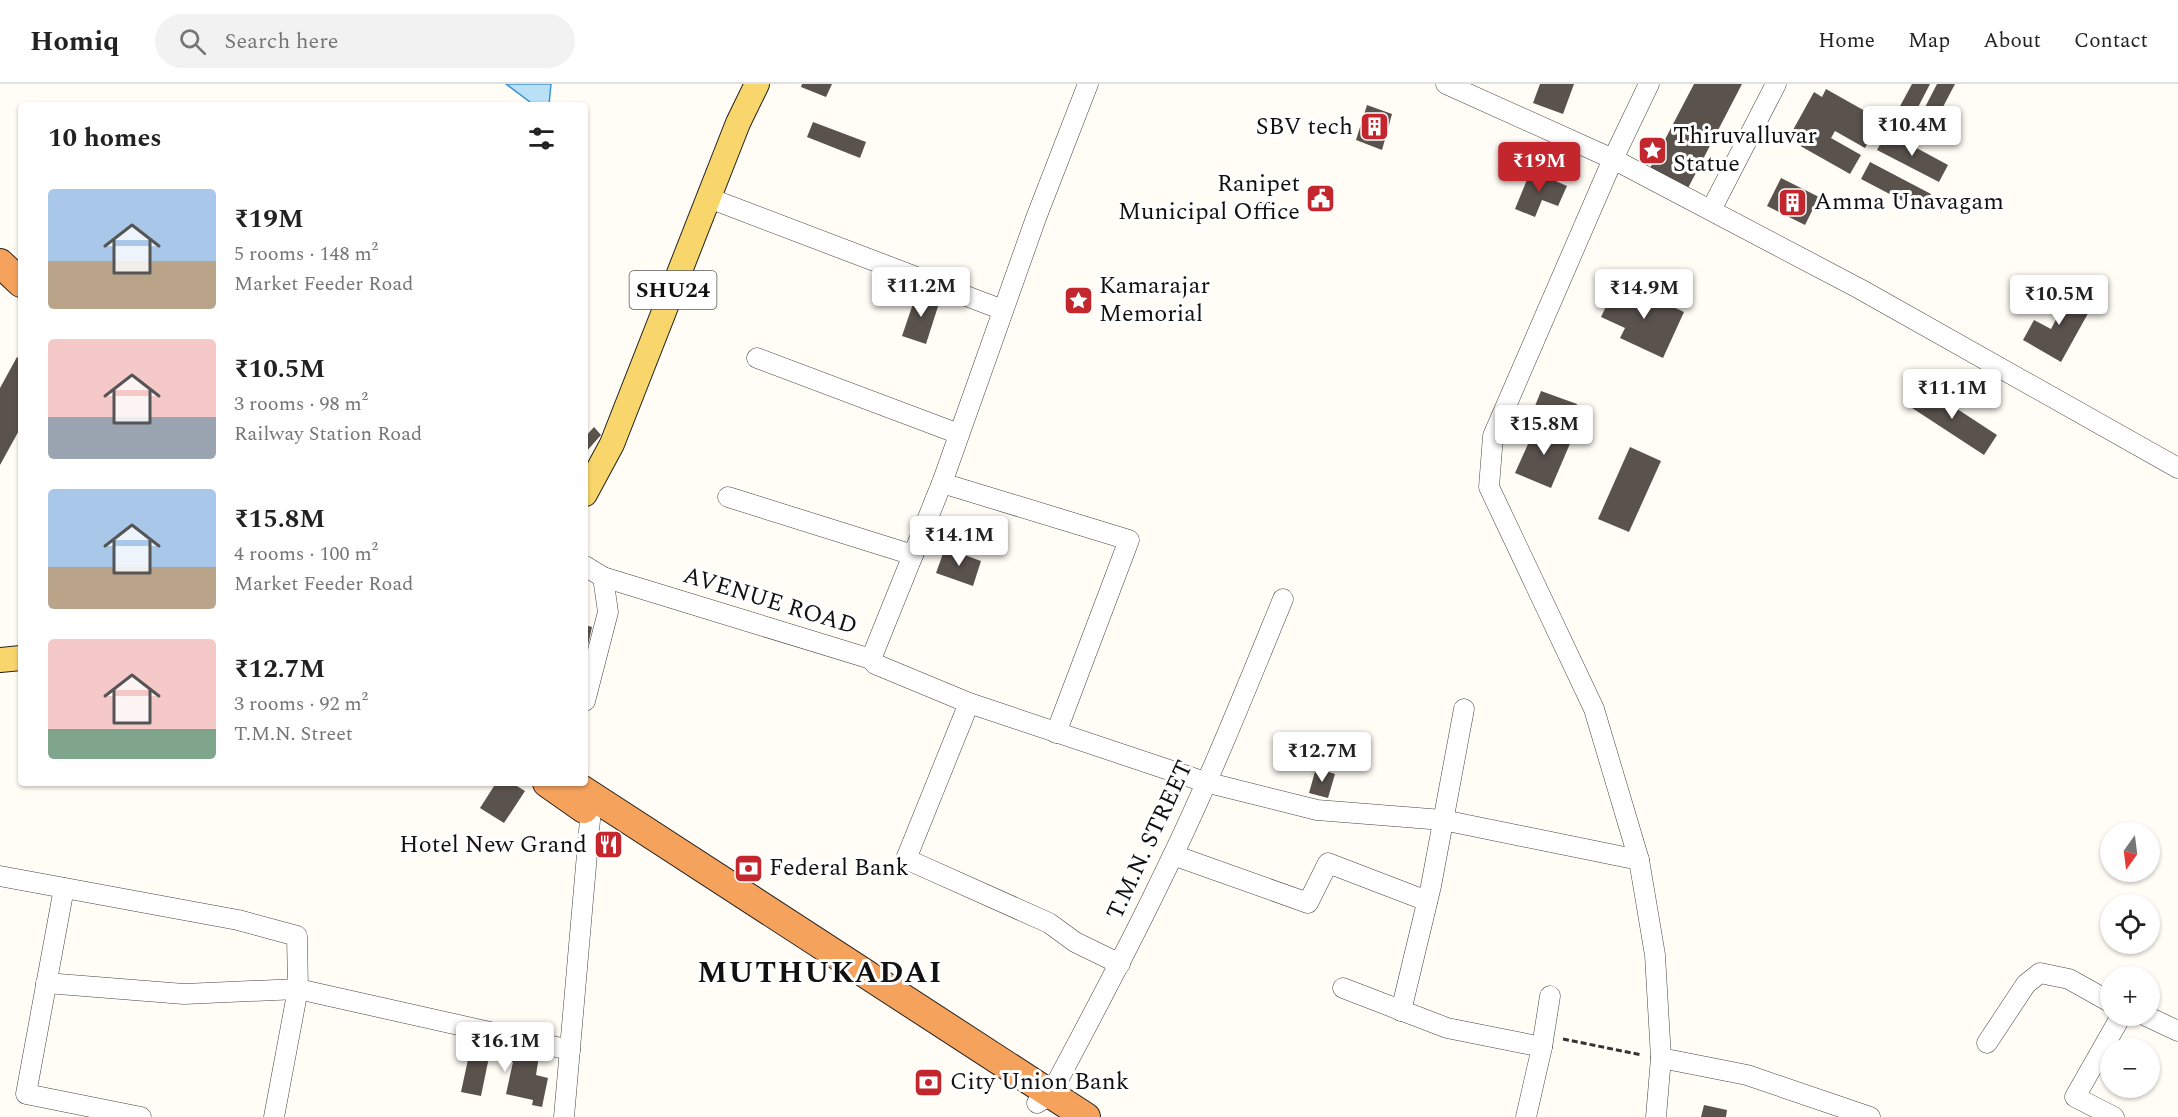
<!DOCTYPE html>
<meta charset="utf-8">
<style>
body{margin:0;font-family:Spectral,serif;background:#f2f2f2;color:#222;height:100vh;display:flex;flex-direction:column;font-size:22px;white-space:nowrap}
*{box-sizing:border-box;margin:0}
p{font-size:20px;color:#767676}
.icon{flex:none;width:33px;height:33px;fill:none;stroke:currentColor;stroke-width:2;stroke-linecap:round;stroke-linejoin:round}
.map{position:relative;flex:1;overflow:hidden}
.details{position:absolute;left:18px;top:18px;width:570px;height:684px;display:flex;flex-direction:column;background:#fff;border-radius:6px;box-shadow:0 2px 4px #0004}
.details>*{flex:none}
.needle{width:39px;rotate:194deg}
.fabs{position:absolute;left:2100px;top:738px;display:grid;gap:12px}
.fabs a{display:grid;place-items:center;width:60px;height:60px;border-radius:50%;background:#fff;box-shadow:0 2px 4px #0004;font-size:30px}
.price{position:absolute;translate:-50% -51px;padding:0 14px;border-radius:6px;background:#fff;color:#222;font-size:20px;line-height:39px;filter:drop-shadow(0 2px 3px #0008)}
.price::after{content:'';position:absolute;left:50%;top:36px;width:18px;height:14px;margin-left:-9px;background:inherit;clip-path:polygon(0 0,100% 0,50% 100%)}
.price.active{background:#c4262e;color:#fff}
ul{padding:0;list-style:none}
li{display:flex;align-items:center;gap:18px;height:150px;padding:0 30px}
li span{display:grid;place-items:center;flex:none;width:168px;height:120px;border-radius:6px;color:#555}
li>.icon{margin-inline-start:auto}
span .icon{width:72px;height:72px;fill:#fffc;stroke-width:1}
li b{font-size:26px}
h2{display:flex;justify-content:space-between;align-items:center;height:72px;padding:0 30px;font-size:26px}
header{display:flex;align-items:center;gap:36px;box-sizing:border-box;height:84px;padding:0 30px;background:#fff;border-bottom:2px solid #e0e0e0}
header strong{font-size:28px}
nav{display:flex;gap:33px;margin-inline-start:auto;font-size:21px}
.search{width:420px;height:54px;background:#f2f2f2;display:flex;align-items:center;gap:15px;box-sizing:border-box;padding:0 21px;border-radius:33px;color:#767676;font-size:22px}
.map>svg:first-child{display:block}
.water{fill:#b9e0f7;stroke:#3f96cf;stroke-width:1.5}
.building{fill:#5a524d}
.lines{fill:none;stroke-linecap:round;stroke-linejoin:round}
.minor-casing{stroke:#444;stroke-width:21}
.major-casing{stroke:#222;stroke-width:26}
.highway-casing{stroke:#222;stroke-width:30}
.path{stroke:#333;stroke-width:3;stroke-dasharray:6 3;stroke-linecap:butt}
.minor{stroke:#fff;stroke-width:20}
.major{stroke:#f9d66b;stroke-width:24}
.highway{stroke:#f5a25d;stroke-width:28}
.labels{text-anchor:middle;dominant-baseline:central;stroke-width:6;stroke-linejoin:round;paint-order:stroke}
.shield{fill:#fff;stroke:#585858;stroke-width:1.5}
.shield-label{font-size:22px;font-weight:bold;fill:#111}
.poi-label{font-size:24px;fill:#111;stroke:#fff;text-anchor:start}
.street-label{font-size:24px;fill:#111;stroke:#fff}
.district-label{font-size:30px;font-weight:bold;letter-spacing:1.5px;fill:#111;stroke:#fff}
</style>
<header>
<strong>Homiq</strong>
<div class="search"><svg class="icon" aria-label="search" viewBox="0 0 24 24"><circle cx="10" cy="10" r="6"/><path d="M15 15l6 6"/></svg>Search here</div>
<nav><a>Home</a><a>Map</a><a>About</a><a>Contact</a></nav>
</header>
<div class="map">
<svg width="2178" height="1033" viewBox="0 0 2178 1033">
<rect width="100%" height="100%" fill="#fffdf5"/>
<path class="water" d="M506,0H551L549,21H534Z"/>
<g class="building">
<path d="M802,0H832L826,13L801,3Z"/>
<path d="M1540,0H1574L1563,30L1533,19Z"/>
<path d="M1694,0H1742L1687,106L1649,86Z"/>
<path d="M1912,0H1930L1914,31L1899,24Z"/>
<path d="M1937,0H1955L1933,42L1919,35Z"/>
<path d="M1826,5L1881,36L1865,64L1835,47L1831,54L1861,71L1850,90L1788,55L1814,8L1822,13Z"/>
<path d="M1367,21L1392,30L1382,66L1356,56Z"/>
<path d="M813,38L866,58L860,74L807,53Z"/>
<path d="M1887,48L1948,81L1939,98L1877,66Z"/>
<path d="M1870,78L1931,110L1922,127L1861,95Z"/>
<path d="M1531,86L1567,102L1558,122L1542,116L1535,133L1515,125Z"/>
<path d="M1781,94L1819,113L1805,141L1767,122Z"/>
<path d="M1629,202L1684,228L1663,274L1620,254L1625,244L1601,233L1611,212L1621,217Z"/>
<path d="M2053,203L2091,224L2061,278L2023,256L2034,236L2051,245L2061,226L2045,218Z"/>
<path d="M917,208L940,216L926,260L902,252Z"/>
<path d="M17,273L21,276V343L0,381V304Z"/>
<path d="M1919,300L1997,351L1984,371L1906,320Z"/>
<path d="M1541,307L1577,320L1568,345L1531,332Z"/>
<path d="M1537,340L1572,355L1551,404L1515,389Z"/>
<path d="M594,343L601,351L585,369V353Z"/>
<path d="M1630,363L1661,377L1629,448L1598,435Z"/>
<path d="M945,464L981,477L973,502L936,489Z"/>
<path d="M585,541L592,543L586,570H585Z"/>
<path d="M1316,684L1335,690L1328,714L1309,709Z"/>
<path d="M496,699H512L525,707L504,739L480,724Z"/>
<path d="M472,957L539,972L536,991L548,994L542,1023L532,1021L533,1016L506,1010L513,978L489,973L481,1012L461,1008Z"/>
<path d="M1704,1021L1727,1026L1726,1033H1701Z"/>
</g>
<g class="lines">
<defs>
<g id="minor">
<path d="M1446,0L1613,75L1860,205L2178,384"/>
<path d="M1649,0L1613,75L1493,352L1489,403L1594,625L1639,776L1655,871L1661,974L1656,1033"/>
<path d="M709,114L1003,226"/>
<path d="M1711,126L1776,0"/>
<path d="M757,274L959,350"/>
<path d="M942,399L1129,456L1056,649"/>
<path d="M728,413L913,471"/>
<path d="M585,482L603,493L871,575L942,399L1036,134L1088,0"/>
<path d="M871,575L875,580L969,619L906,775L1049,839L1075,858L1120,880"/>
<path d="M585,617L608,528L603,493"/>
<path d="M969,619L1205,698L1317,726L1443,736L1639,776"/>
<path d="M1173,771L1308,819L1328,779L1427,817"/>
<path d="M0,792L238,836L297,852L298,905L274,1033"/>
<path d="M64,804L26,1010L141,1033"/>
<path d="M46,899L184,910L298,905L570,966"/>
<path d="M1343,904L1447,944L1542,963"/>
<path d="M1401,927L1431,802L1464,625"/>
<path d="M2146,932L2178,947"/>
<path d="M1987,959L2026,900L2040,889L2069,895L2110,918"/>
<path d="M1661,974L1747,991L1870,1033"/>
<path d="M1037,1019L1050,1011C1088,940 1126,869 1161,796C1206,705 1244,610 1283,515"/>
<path d="M564,1033L592,713"/>
<path d="M1526,1033L1542,963L1550,912"/>
<path d="M2114,1033L2075,1013L2121,932"/>
</g>
<g id="major">
<path d="M585,410L612,360L738,39L757,0"/>
<path d="M0,576L21,574"/>
</g>
<g id="highway">
<path d="M0,179L21,199"/>
<path d="M547,699L584,725"/>
<path d="M572,699L1086,1033"/>
</g>
</defs>
<use href="#minor" class="minor-casing"/>
<use href="#major" class="major-casing"/>
<use href="#highway" class="highway-casing"/>
<path class="path" d="M1563,955L1642,971"/>
<use href="#minor" class="minor"/>
<use href="#major" class="major"/>
<use href="#highway" class="highway"/>
</g>
<defs>
<symbol id="building-square" viewBox="-11 -11 22 22"><rect x="-9" y="-9" width="18" height="18" rx="4" fill="#c4262e" stroke="#fff"/><path d="M-4-6H4V6H1V3H-1V6H-4ZM-2.5-4.3h1.7v1.8h-1.7ZM.8-4.3h1.7v1.8H.8ZM-2.5-1h1.7V.8h-1.7ZM.8-1h1.7V.8H.8Z" fill="#fff"/></symbol>
<symbol id="sight-square" viewBox="-11 -11 22 22"><rect x="-9" y="-9" width="18" height="18" rx="4" fill="#c4262e" stroke="#fff"/><path d="M0-6L1.8-2.2L6-1.7L2.9 1.2L3.7 5.4L0 3.3L-3.7 5.4L-2.9 1.2L-6-1.7L-1.8-2.2Z" fill="#fff"/></symbol>
<symbol id="civic-square" viewBox="-11 -11 22 22"><rect x="-9" y="-9" width="18" height="18" rx="4" fill="#c4262e" stroke="#fff"/><path d="M-.6-6.5H3V-4.5H.6V-3L4-1V1h2V6H-6V1h2V-1L-.6-3ZM-1.2 2.5V6h2.4V2.5Z" fill="#fff"/></symbol>
<symbol id="restaurant-square" viewBox="-11 -11 22 22"><rect x="-9" y="-9" width="18" height="18" rx="4" fill="#c4262e" stroke="#fff"/><path d="M-5-6h1v4h1v-4h1v4h1v-4h1v5L-1.5 .5V6h-2V.5L-5-1ZM5-6V6H3V1.5H1.5Q1.5-4 5-6Z" fill="#fff"/></symbol>
<symbol id="bank-square" viewBox="-11 -11 22 22"><rect x="-9" y="-9" width="18" height="18" rx="4" fill="#c4262e" stroke="#fff"/><path d="M-6-4H6V4H-6ZM0-2.3a2.3 2.3 0 1 0 0 4.6a2.3 2.3 0 1 0 0-4.6Z" fill="#fff"/></symbol>
</defs>
<g fill-rule="evenodd">
<use href="#building-square" x="1358" y="26" width="33" height="33"/>
<use href="#sight-square" x="1636" y="50" width="33" height="33"/>
<use href="#civic-square" x="1304" y="98" width="33" height="33"/>
<use href="#building-square" x="1776" y="102" width="33" height="33"/>
<use href="#sight-square" x="1062" y="200" width="33" height="33"/>
<use href="#restaurant-square" x="592" y="744" width="33" height="33"/>
<use href="#bank-square" x="732" y="768" width="33" height="33"/>
<use href="#bank-square" x="912" y="982" width="33" height="33"/>
</g>
<g class="labels">
<rect class="shield" x="629.5" y="187" width="87" height="38" rx="4.5"/>
<g class="shield-label">
<text x="673" y="206">SHU24</text>
</g>
<g class="poi-label">
<text x="1353" y="43" text-anchor="end">SBV tech</text>
<text x="1673" y="52">Thiruvalluvar<tspan x="1673" dy="28">Statue</tspan></text>
<text x="1300" y="100" text-anchor="end">Ranipet<tspan x="1300" dy="28">Municipal Office</tspan></text>
<text x="1814" y="118">Amma Unavagam</text>
<text x="1099" y="202">Kamarajar<tspan x="1099" dy="28">Memorial</tspan></text>
<text x="587" y="761" text-anchor="end">Hotel New Grand</text>
<text x="769" y="784">Federal Bank</text>
<text x="950" y="998">City Union Bank</text>
</g>
<g class="street-label">
<text transform="translate(770 517) rotate(17)">AVENUE ROAD</text>
<text transform="translate(1150 756) rotate(-65)">T.M.N. STREET</text>
</g>
<g class="district-label">
<text x="820" y="889">MUTHUKADAI</text>
</g>
</g>
</svg>
<div class="fabs">
<a><svg class="needle" viewBox="-14 -14 28 28"><path d="M0-13l5 13h-10z" fill="#e53935"/><path d="M0 13l5-13h-10z" fill="#767676"/></svg></a>
<a><svg class="icon" aria-label="locate" viewBox="0 0 24 24"><circle cx="12" cy="12" r="6"/><path d="M12 2v4M12 18v4M2 12h4M18 12h4"/></svg></a>
<a>+</a>
<a>−</a>
</div>
<b class="price" style="left:1912px;top:73px">₹10.4M</b>
<b class="price active" style="left:1539px;top:109px">₹19M</b>
<b class="price" style="left:921px;top:234px">₹11.2M</b>
<b class="price" style="left:1644px;top:236px">₹14.9M</b>
<b class="price" style="left:2059px;top:242px">₹10.5M</b>
<b class="price" style="left:1952px;top:336px">₹11.1M</b>
<b class="price" style="left:1544px;top:372px">₹15.8M</b>
<b class="price" style="left:959px;top:483px">₹14.1M</b>
<b class="price" style="left:1322px;top:699px">₹12.7M</b>
<b class="price" style="left:505px;top:989px">₹16.1M</b>
<section class="details">
<h2>10 homes<svg class="icon" aria-label="filters" viewBox="0 0 24 24"><path d="M4 7h16M4 17h16"/><circle cx="9" cy="7" r="2"/><circle cx="15" cy="17" r="2"/></svg></h2>
<ul>
<li><span style="background:linear-gradient(#a9c7e8 60%,#b9a48a 0)"><svg class="icon" aria-label="home" viewBox="0 0 24 24"><path d="M3 11l9-7 9 7M6 9v11h12V9"/></svg></span><div><b>₹19M</b><p>5 rooms · 148 m²</p><p>Market Feeder Road</p></div></li>
<li><span style="background:linear-gradient(#f6c9c9 65%,#9aa5b1 0)"><svg class="icon" aria-label="home" viewBox="0 0 24 24"><path d="M3 11l9-7 9 7M6 9v11h12V9"/></svg></span><div><b>₹10.5M</b><p>3 rooms · 98 m²</p><p>Railway Station Road</p></div></li>
<li><span style="background:linear-gradient(#a9c7e8 65%,#b9a48a 0)"><svg class="icon" aria-label="home" viewBox="0 0 24 24"><path d="M3 11l9-7 9 7M6 9v11h12V9"/></svg></span><div><b>₹15.8M</b><p>4 rooms · 100 m²</p><p>Market Feeder Road</p></div></li>
<li><span style="background:linear-gradient(#f6c9c9 75%,#7fa58c 0)"><svg class="icon" aria-label="home" viewBox="0 0 24 24"><path d="M3 11l9-7 9 7M6 9v11h12V9"/></svg></span><div><b>₹12.7M</b><p>3 rooms · 92 m²</p><p>T.M.N. Street</p></div></li>
</ul>
</section>
</div>
